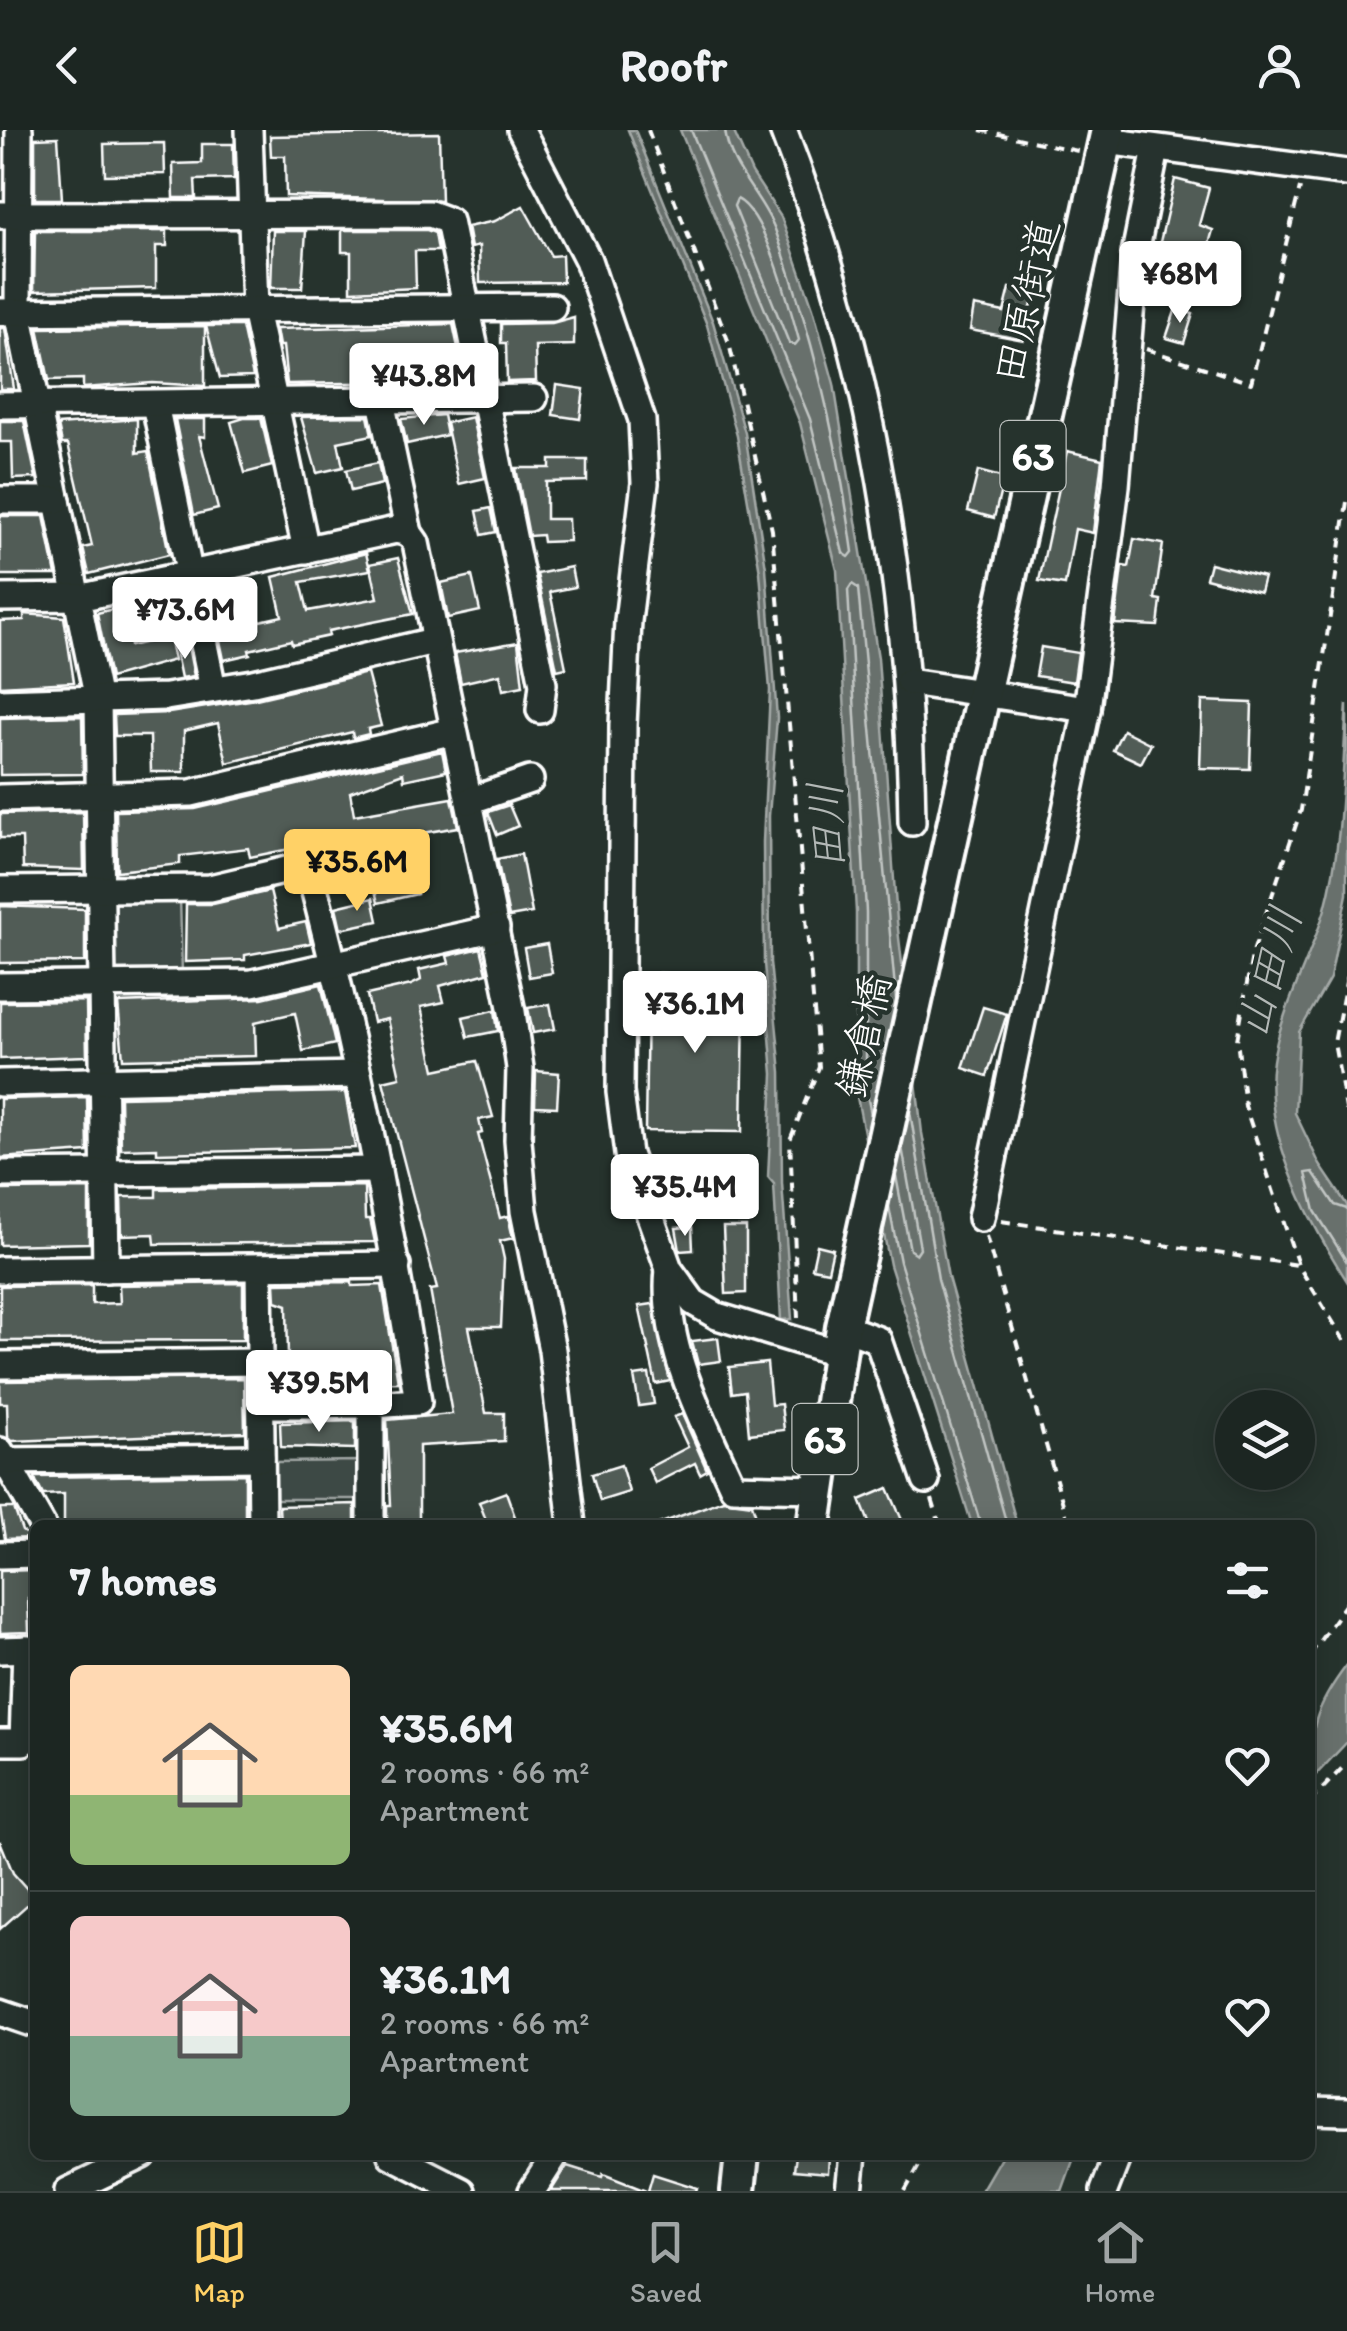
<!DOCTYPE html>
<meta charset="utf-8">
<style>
body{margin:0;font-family:Itim,"Klee One",sans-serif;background:#252e2a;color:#f1f3f6;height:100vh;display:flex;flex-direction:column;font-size:38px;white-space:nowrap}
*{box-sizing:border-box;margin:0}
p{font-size:32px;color:#a0a5a5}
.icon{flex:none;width:55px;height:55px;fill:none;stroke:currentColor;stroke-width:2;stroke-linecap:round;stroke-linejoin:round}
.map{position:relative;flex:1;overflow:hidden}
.panel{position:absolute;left:30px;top:1390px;width:1285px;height:640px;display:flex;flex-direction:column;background:#1c2622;border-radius:15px;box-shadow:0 5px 25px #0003,0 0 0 2px #3a4340}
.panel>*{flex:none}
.buttons{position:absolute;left:1215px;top:1260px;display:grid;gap:20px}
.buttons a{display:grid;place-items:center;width:100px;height:100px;border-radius:50%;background:#1c2622;box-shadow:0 5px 25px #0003,0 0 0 2px #3a4340;font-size:50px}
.price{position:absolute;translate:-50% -85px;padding:0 22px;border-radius:10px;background:#fff;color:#222;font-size:32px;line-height:65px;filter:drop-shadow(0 2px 5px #0008)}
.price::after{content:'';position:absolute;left:50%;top:60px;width:30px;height:22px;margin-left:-15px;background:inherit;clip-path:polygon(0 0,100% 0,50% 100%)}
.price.active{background:#ffd166;color:#111}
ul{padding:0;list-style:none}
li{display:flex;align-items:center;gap:30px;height:250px;padding:0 40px}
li+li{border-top:2px solid #3a4340}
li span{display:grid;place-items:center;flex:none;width:280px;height:200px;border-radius:15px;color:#555}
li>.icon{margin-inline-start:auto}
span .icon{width:120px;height:120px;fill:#fffc;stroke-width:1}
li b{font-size:42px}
h2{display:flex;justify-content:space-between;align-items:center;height:120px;padding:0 40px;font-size:42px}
header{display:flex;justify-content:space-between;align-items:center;height:130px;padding:0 40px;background:#1c2622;font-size:45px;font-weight:700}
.menu{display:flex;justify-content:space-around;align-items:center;height:140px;border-top:2px solid #3a4340;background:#1c2622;font-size:28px;color:#a0a5a5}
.menu a{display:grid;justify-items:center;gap:5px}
.menu .active{color:#ffd166}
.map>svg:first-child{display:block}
.green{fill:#3e4944;stroke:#9ea4a2;stroke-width:2.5}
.water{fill:#67706c;stroke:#a4a9a7;stroke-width:2.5}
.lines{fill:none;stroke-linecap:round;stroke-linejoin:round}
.shore{stroke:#c2c6c4;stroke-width:2.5}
.building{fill:#515c57;stroke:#fff;stroke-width:2.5}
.minor-casing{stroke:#fff;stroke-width:32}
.major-casing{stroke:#fff;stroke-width:40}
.path{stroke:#fff;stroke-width:4;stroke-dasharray:10 8;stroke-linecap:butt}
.minor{stroke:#26332d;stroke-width:25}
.major{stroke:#26332d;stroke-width:32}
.labels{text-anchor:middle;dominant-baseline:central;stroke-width:9;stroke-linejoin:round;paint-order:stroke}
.shield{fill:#26332d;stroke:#bec2c0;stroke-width:2.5}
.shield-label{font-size:40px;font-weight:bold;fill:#fff}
.street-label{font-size:42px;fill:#fff;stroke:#26332d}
.water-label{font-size:45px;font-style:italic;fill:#b3b8b6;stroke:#26332d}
</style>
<header><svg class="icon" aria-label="back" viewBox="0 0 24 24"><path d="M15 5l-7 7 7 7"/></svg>Roofr<svg class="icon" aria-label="person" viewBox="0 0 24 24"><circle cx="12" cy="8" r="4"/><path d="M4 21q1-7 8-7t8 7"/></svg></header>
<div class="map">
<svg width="1347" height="2061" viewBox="0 0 1347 2061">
<rect width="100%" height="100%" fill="#26332d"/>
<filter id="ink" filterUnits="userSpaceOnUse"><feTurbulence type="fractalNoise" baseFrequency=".01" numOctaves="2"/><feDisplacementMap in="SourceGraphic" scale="20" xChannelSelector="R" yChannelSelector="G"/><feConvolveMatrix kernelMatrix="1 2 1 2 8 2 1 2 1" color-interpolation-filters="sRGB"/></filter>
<g filter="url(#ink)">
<g class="green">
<path d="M180,766L182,844L114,845L112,768Z"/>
<path d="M363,1331L364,1369H275V1332Z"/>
</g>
<g class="water">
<path d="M628,0H635L713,192L745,303L766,438L777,588L769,686L770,832L781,942L782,1053L792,1189L781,1190L774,1054L768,1047L773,944L764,833L763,712L770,560L760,442L737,306L707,195Z"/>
<path d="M680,0H733L752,43L781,87L813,178L834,254L878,528L897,791L922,1003L948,1147L1017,1395H972L890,1135L856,962V782L837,440L800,293Z"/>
<path d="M1347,574V764L1330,848L1299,902L1295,983L1320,1035L1347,1075V1151C1310,1093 1262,1003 1273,931C1280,882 1311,827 1325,779C1343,714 1342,641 1347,574Z"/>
<path d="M1347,1535V1612L1310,1651C1310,1599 1314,1578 1347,1535Z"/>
<path d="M1002,2025H1075L1062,2061H981Z"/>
</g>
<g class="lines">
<g class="shore">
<path d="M691,0L810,289L843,423L849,427L853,422C838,312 813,207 776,102C763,66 729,39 725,0"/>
<path d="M737,69C766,82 790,178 799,210L795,215L789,213L734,76Z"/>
<path d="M910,982L938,1149L1007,1395"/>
<path d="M871,984L866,960V782L848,460L852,454L858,458L896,869"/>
<path d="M896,1046L910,1120L916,1124L920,1118L902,1017"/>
<path d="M889,1077L900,1132L981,1395"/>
<path d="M1347,1079L1335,1075L1313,1042L1306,1043L1315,1081L1347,1132"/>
</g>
</g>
<g class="building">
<path d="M439,3L441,71L286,66L285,26H271L270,6Z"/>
<path d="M58,7L62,69H35V8Z"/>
<path d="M164,13L165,44L105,45L104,14Z"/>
<path d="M202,14H233L234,49L195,50L196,68H174L173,34L202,33Z"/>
<path d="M1175,49L1209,58L1199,95L1213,100L1199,148L1172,140L1168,152L1154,147L1165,114L1160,112Z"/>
<path d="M523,76L551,126L562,125L563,152L480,153L479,116L471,118L467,97L495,91Z"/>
<path d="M342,100H427L435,103L438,121H415L416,158L351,161V122H342Z"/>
<path d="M35,101H167V116H156V158L34,161Z"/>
<path d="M273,101H306L302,158H271Z"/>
<path d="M1010,158L1034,164L1024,210L970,200L974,176L1004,182Z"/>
<path d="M1176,178L1193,184L1184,213L1166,208Z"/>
<path d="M574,187V215L535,216L536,251L507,252L506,213H501V194L552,193Z"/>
<path d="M453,194L465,251L287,254L283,216H279L276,199Z"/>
<path d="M205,196V256L153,253L83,258V249L49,250L38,198Z"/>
<path d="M206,196H242L253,247L220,248Z"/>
<path d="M0,198H5L14,259H0Z"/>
<path d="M557,255L584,259L580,289L553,285Z"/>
<path d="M443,285L447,305L407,314L401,289Z"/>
<path d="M368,286L372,305L338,312L343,337L317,343L301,287Z"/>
<path d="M472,287L485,348L459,354L446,293Z"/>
<path d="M244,288H261L272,336L245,343L231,292Z"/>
<path d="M137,289V323L148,321L169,424L89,444L83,418L92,416L68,314H62L58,295Z"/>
<path d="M205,289V307L199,306L218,379L194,385L175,289Z"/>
<path d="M0,291H24L36,348L13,349L12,312H0Z"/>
<path d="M1067,321L1102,329L1093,403L1075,399L1065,455L1039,451Z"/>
<path d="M550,330H587V351L546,352V389H568L569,411L543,412L542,405L529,406L516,338H550Z"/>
<path d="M378,333L382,354L351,361L346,340Z"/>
<path d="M978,341L1004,348L994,388L968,381Z"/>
<path d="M491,378L496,402L482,405L477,381Z"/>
<path d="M0,386H44L56,445H0Z"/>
<path d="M1134,409L1163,414L1155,469L1161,470L1158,496L1115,494L1122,436L1129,437Z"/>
<path d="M366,423L370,440L301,452L308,481L378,468L370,434L398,428L413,484L328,501L329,506L292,514L291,510L249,520L250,524L224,530L209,457L227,453L237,496L282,486L273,447Z"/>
<path d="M1210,433L1264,447L1260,462L1206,448Z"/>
<path d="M571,437L575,457L550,462L566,538L557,540L537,444Z"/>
<path d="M472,446L480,481L448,488L441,453Z"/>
<path d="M177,464L181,485L155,491L150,469Z"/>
<path d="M122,477L130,516L169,507L174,530L110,548L97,483Z"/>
<path d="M24,484L64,487L74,552L0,556V491L24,490Z"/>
<path d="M518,512L523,556L503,560L500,544L461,553L455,523Z"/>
<path d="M188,516L194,546L181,548L175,519Z"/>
<path d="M1041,517L1078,523L1074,552L1036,546Z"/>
<path d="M367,543L381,596L368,599L369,604L353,608L352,602L227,633L218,593L184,601V642H151L150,606H115L114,585L169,583L256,569Z"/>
<path d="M1202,571L1252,573L1250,639L1200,638Z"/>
<path d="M82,586L83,644L0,645V588Z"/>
<path d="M1123,600L1151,614L1141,633L1113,620Z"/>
<path d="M442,621L446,641L404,650L403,643L350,662L354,685L452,668L458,697L359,714L364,738L336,745L329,711L250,727L248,718L180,726V734L117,741L116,681L195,679Z"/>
<path d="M509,675L518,696L497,705L488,682Z"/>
<path d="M83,682L84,740L23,738L22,708H0V684Z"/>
<path d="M521,724L532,783L509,787L497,729Z"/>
<path d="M411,739L417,764L378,773L372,747Z"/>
<path d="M270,761L279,798L306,792L311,813L245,825V830L185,832L186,774H213Z"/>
<path d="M373,768L378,791L341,799L336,777Z"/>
<path d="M0,776L85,779V832L0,833Z"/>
<path d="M547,814L552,843L529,847L524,818Z"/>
<path d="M481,818L487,843L440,856L444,872L421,877L435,940L477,931L493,987L479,990L482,1003L478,1004L500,1088L508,1086L513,1108L500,1111L504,1129L501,1197H469L486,1283H504V1311L419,1316V1395H387V1375H391L387,1290L452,1284L430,1160L437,1159L383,951L400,947L387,889L373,892L367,865L411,855L421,850L419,840L449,833L447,826Z"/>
<path d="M659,843L735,845V876L744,877L742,1002L645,1001L647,874L658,875Z"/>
<path d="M321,854L335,914L303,921L295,883L255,892L256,926L123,929L118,873L262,868Z"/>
<path d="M86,871L87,926L0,929V872Z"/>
<path d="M550,874L555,899L533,903L528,878Z"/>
<path d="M983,877L1007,884L987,946L963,938Z"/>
<path d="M495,880L498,901L468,907L463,887Z"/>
<path d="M536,941L559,943L557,977L535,976Z"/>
<path d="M345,962L355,1018L157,1023V1018L121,1019L120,967Z"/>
<path d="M87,967L88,1022L0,1028V969Z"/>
<path d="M364,1056L365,1089H370L375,1112L155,1114L154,1104L122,1105L121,1067H156V1059Z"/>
<path d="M89,1059V1113L0,1115V1060Z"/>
<path d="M692,1097L693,1120L680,1121L676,1098Z"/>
<path d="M723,1097H746V1163L726,1164Z"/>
<path d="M817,1115L833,1119L828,1141L812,1138Z"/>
<path d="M352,1152V1156L382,1155L398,1252L277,1255V1228H288L287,1175L276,1171L275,1153Z"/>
<path d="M243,1153V1210L0,1211V1156L92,1155V1174L120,1173L119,1155Z"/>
<path d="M653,1174L670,1251L656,1254L639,1176Z"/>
<path d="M718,1208L721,1231L698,1234L692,1211Z"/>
<path d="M767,1233L771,1275L781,1274L784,1300L749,1304L745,1261L732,1263L729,1237Z"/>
<path d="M649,1244L654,1274L639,1276L634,1246Z"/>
<path d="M244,1248L245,1302L12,1311L8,1307L7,1273H0V1251Z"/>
<path d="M682,1284L707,1340L700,1344L695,1333L655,1353L648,1338L688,1317L674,1287Z"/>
<path d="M355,1291V1319L281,1317L280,1293Z"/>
<path d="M621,1335L629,1362L600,1371L592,1344Z"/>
<path d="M245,1344V1395H64V1364L43,1365L36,1351L35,1347Z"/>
<path d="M888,1358L902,1390L870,1395L860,1370Z"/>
<path d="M506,1362L518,1395H488L479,1372Z"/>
<path d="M723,1370L752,1374L759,1395H656Z"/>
<path d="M355,1374V1395H280L279,1376Z"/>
<path d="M0,1378H14L22,1401L32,1408L5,1409Z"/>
<path d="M35,1440V1468H28L29,1502L0,1503V1441Z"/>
<path d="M0,1711L13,1743L35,1768L0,1799Z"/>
<path d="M796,2025H829L828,2043L794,2040Z"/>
<path d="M567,2036L602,2047L603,2044L646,2061H551Z"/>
<path d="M653,2044L697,2058L696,2061H648Z"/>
</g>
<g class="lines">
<defs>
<g id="minor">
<path d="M19,0L18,182L98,570L106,1139"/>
<path d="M249,0L255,180L306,420"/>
<path d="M521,0L588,130L642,290L645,353L628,491L623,595L620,962L628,1024L669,1139L693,1172L717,1186L838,1223"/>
<path d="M783,0C869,221 909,456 912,692"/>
<path d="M1106,11L1347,43"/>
<path d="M0,85L430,84L449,91L543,554L540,580"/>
<path d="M0,182L552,177"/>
<path d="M381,271L409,403"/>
<path d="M155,274L213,559"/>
<path d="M0,275L534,268"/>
<path d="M0,370H57"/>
<path d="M0,468L83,467L396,400L409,403L416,413L512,882L520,938L518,1010L524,1081L552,1220L572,1395"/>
<path d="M909,552L1087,579"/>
<path d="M0,572L166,567L253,553L434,511"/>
<path d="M0,668L191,663L454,601"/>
<path d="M469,671L530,650"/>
<path d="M0,760L210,758L308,735C355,911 390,1091 418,1272L371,1275V1395"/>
<path d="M0,856L252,853L496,798"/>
<path d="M0,953L358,945"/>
<path d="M0,1044L378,1040"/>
<path d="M981,1088L1087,579L1116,356L1135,124L1156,19"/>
<path d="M259,1138L262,1395"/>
<path d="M669,1139C661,1214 703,1291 733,1357L818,1359"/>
<path d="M0,1140L397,1135"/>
<path d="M843,1197L878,1210L926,1350"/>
<path d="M0,1235L260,1232"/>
<path d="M261,1275H371"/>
<path d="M0,1321L42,1395"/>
<path d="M0,1331L261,1328"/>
<path d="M0,1425L35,1424"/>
<path d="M0,1520L35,1519"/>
<path d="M0,1612H23L26,1519"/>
<path d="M0,1882L35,1894"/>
<path d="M1310,1981L1347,1982"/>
<path d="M391,2025L462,2061"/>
<path d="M68,2061L143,2025"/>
<path d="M532,2061L555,2025"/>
<path d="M849,2061L853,2025"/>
<path d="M1104,2061L1118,2025"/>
</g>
<g id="major">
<path d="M814,1395L843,1197L1108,0"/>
<path d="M738,2061L742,2025"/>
</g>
</defs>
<use href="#minor" class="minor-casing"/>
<use href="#major" class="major-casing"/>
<g class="path">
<path d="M648,0L729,213L772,400L819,937L790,1010L798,1188"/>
<path d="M980,0L1078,21"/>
<path d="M1146,219L1251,253L1300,58"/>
<path d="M1347,372L1301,680L1252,825L1237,910L1245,976L1298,1135L1347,1215"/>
<path d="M1347,847L1334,913L1347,984"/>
<path d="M1001,1091L1298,1135"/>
<path d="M986,1106L1069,1395"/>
<path d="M932,1369L940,1395"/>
<path d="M1310,1525L1347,1472"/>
<path d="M1310,1672L1347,1633"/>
<path d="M905,2061L925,2025"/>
</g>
<use href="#minor" class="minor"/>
<use href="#major" class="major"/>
</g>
</g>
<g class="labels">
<g class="shield">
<rect x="1000.5" y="291" width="65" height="70" rx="8"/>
<rect x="792.5" y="1274" width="65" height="70" rx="8"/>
</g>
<g class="shield-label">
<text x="1033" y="326">63</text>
<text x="825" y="1309">63</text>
</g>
<g class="street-label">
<text transform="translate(1026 171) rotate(-77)">田原街道</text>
<text transform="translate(863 906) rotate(-78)">鎌倉橋</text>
</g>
<g class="water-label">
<text transform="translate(826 696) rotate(-93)">田川</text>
<text transform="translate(1268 842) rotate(-74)">山田川</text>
</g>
</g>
</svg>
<div class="buttons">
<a><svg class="icon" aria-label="layers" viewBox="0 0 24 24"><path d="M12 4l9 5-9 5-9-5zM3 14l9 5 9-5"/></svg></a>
</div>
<b class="price" style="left:1180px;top:196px">¥68M</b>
<b class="price" style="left:424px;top:298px">¥43.8M</b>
<b class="price" style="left:185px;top:532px">¥73.6M</b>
<b class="price active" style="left:357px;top:784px">¥35.6M</b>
<b class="price" style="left:695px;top:926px">¥36.1M</b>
<b class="price" style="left:685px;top:1109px">¥35.4M</b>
<b class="price" style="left:319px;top:1305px">¥39.5M</b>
<section class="panel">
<h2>7 homes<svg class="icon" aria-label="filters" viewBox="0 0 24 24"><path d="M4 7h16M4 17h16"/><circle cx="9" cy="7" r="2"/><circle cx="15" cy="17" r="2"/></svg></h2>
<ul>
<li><span style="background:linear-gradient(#ffd9b3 65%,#8fb573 0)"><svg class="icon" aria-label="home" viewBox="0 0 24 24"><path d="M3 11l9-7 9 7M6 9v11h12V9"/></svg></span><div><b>¥35.6M</b><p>2 rooms · 66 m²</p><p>Apartment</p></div><svg class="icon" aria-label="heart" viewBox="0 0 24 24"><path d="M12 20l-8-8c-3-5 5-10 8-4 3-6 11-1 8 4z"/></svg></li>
<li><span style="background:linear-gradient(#f6c9c9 60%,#7fa58c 0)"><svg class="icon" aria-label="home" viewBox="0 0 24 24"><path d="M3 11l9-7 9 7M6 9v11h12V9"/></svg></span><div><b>¥36.1M</b><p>2 rooms · 66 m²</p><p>Apartment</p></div><svg class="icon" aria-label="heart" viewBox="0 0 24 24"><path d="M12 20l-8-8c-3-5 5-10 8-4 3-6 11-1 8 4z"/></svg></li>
</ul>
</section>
</div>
<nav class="menu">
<a class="active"><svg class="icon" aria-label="map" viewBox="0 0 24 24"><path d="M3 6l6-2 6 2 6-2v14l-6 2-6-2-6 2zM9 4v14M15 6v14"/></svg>Map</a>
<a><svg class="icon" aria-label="saved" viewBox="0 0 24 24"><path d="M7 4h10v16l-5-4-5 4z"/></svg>Saved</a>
<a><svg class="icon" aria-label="home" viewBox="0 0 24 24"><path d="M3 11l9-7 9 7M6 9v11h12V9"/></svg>Home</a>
</nav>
